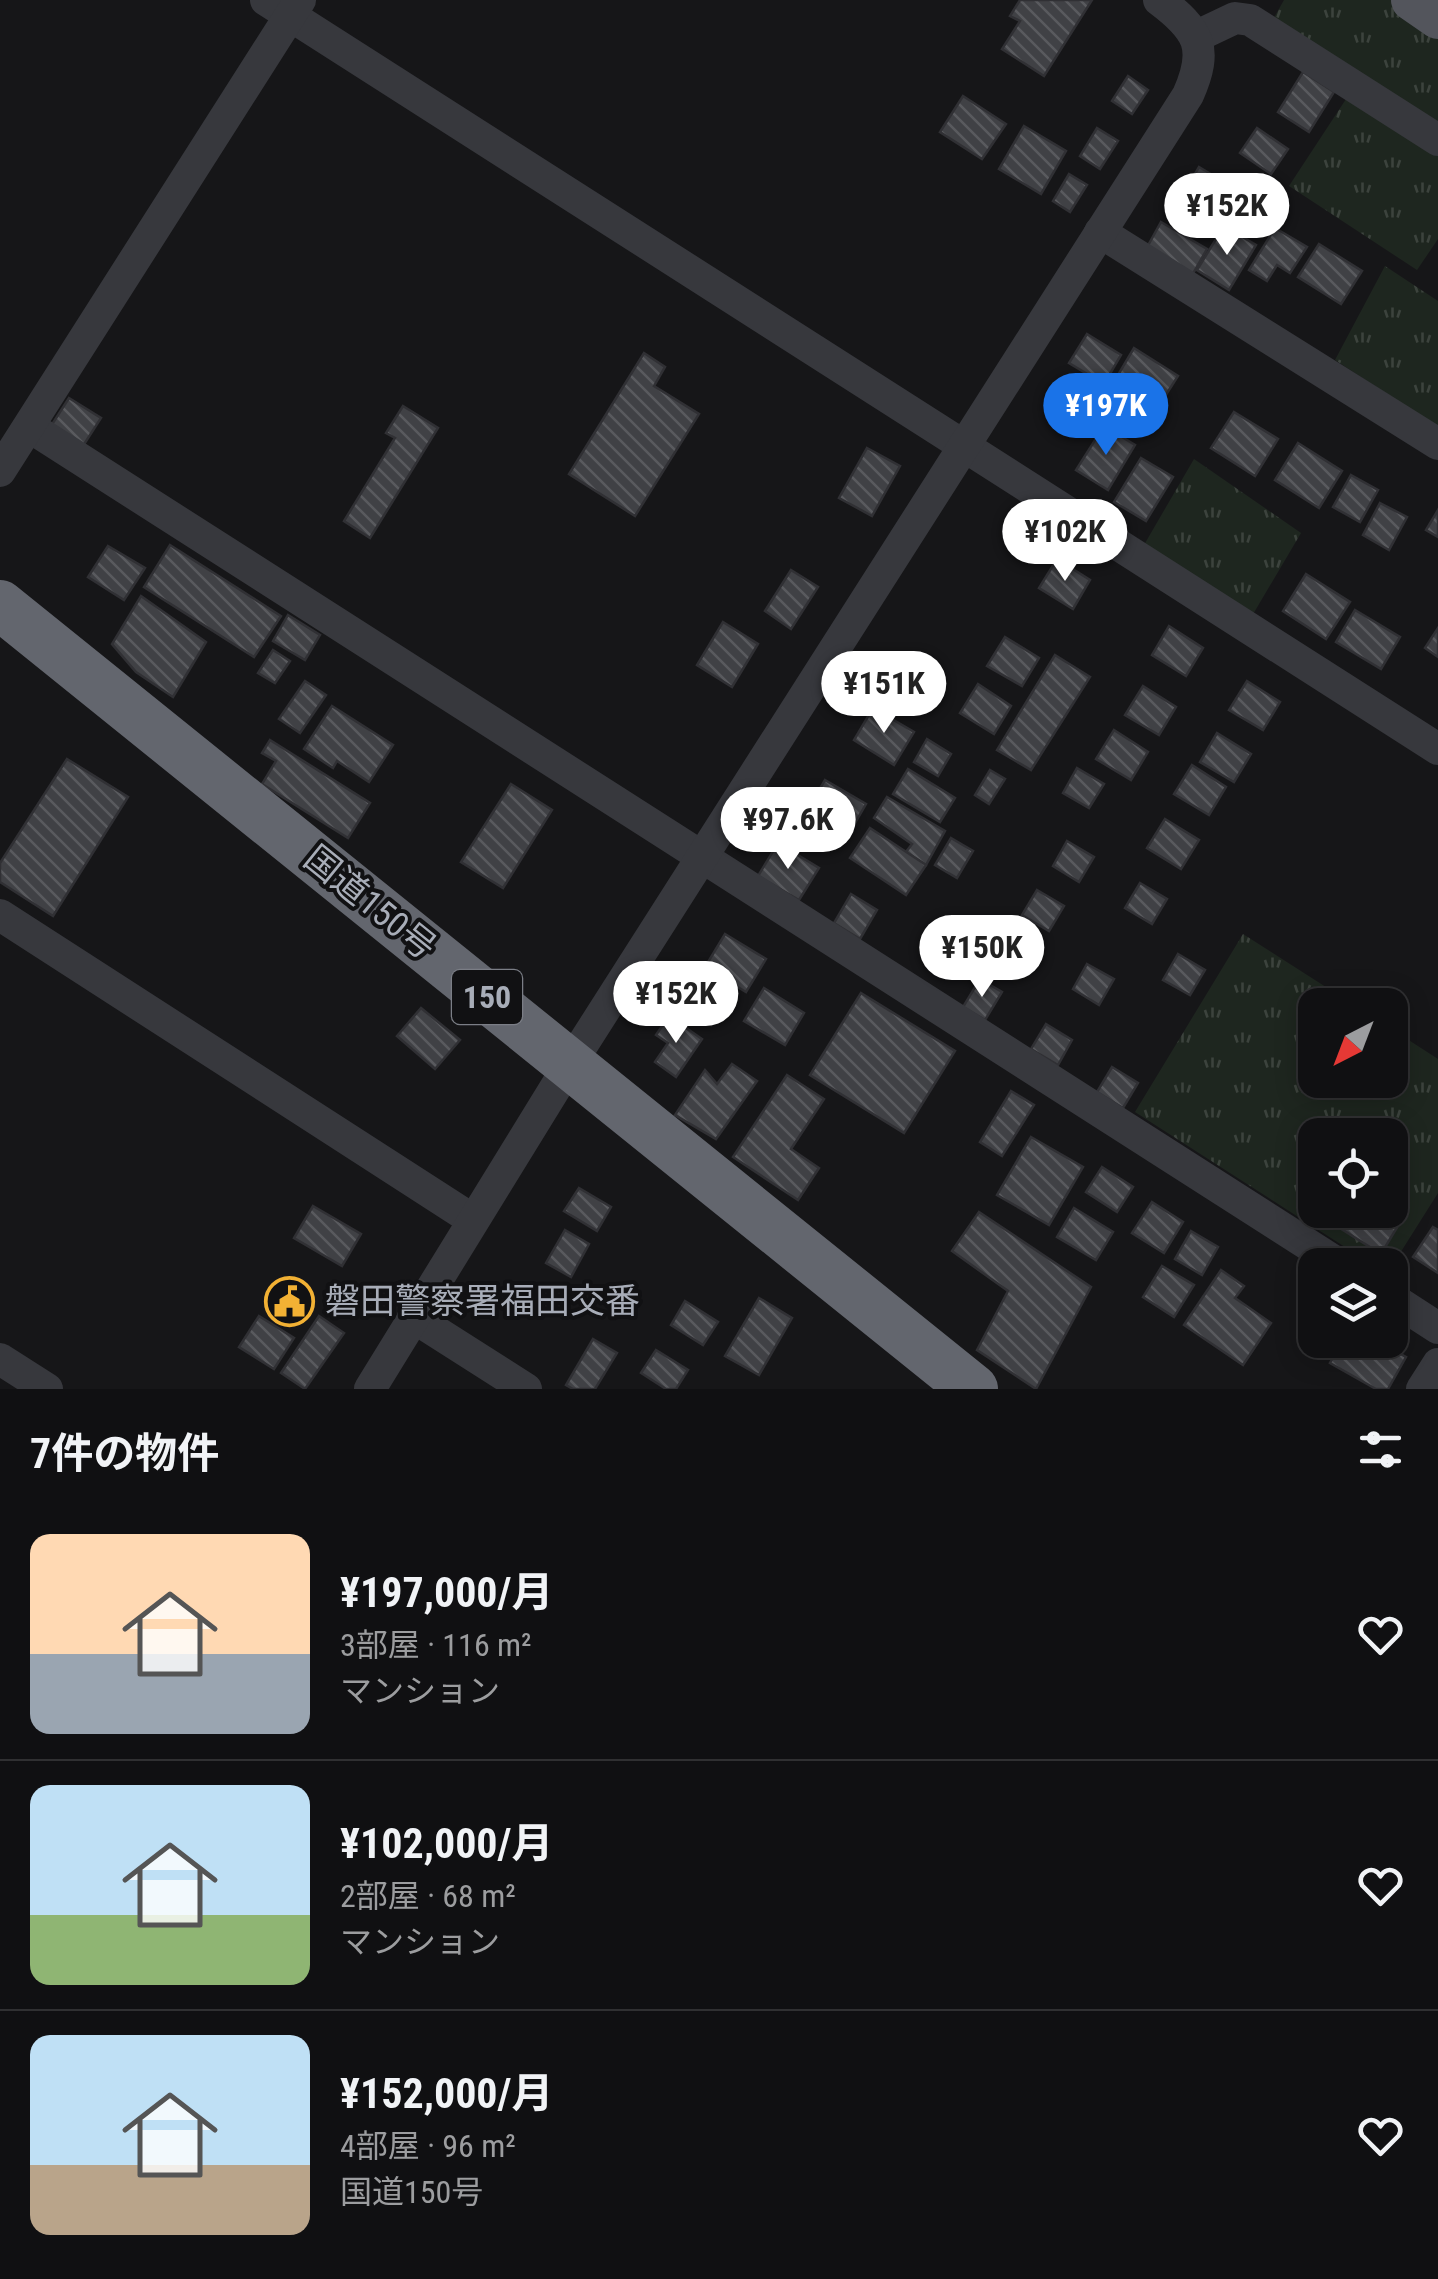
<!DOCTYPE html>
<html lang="ja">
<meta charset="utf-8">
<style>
body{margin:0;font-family:"Roboto Condensed","Noto Sans JP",sans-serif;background:#19191b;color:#f1f3f6;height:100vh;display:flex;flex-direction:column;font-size:38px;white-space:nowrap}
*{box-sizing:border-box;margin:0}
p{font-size:32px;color:#9c9d9f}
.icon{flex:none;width:55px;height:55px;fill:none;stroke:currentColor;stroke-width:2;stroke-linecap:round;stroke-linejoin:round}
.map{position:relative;height:1389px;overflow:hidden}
.side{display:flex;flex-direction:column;background:#101012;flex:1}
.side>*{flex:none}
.needle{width:65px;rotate:222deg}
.buttons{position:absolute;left:1298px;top:988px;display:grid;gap:20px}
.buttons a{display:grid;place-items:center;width:110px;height:110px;border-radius:20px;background:#101012;box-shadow:0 5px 25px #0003,0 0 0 2px #303032;font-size:50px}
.price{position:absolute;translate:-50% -85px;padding:0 22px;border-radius:35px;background:#fff;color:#222;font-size:32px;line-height:65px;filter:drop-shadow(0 2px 5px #0008)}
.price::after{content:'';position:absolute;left:50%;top:60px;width:30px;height:22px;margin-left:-15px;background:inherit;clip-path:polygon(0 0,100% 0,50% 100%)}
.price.selected{background:#1a73e8;color:#fff}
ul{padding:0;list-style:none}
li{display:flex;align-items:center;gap:30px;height:250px;padding:0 30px}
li+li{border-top:2px solid #303032}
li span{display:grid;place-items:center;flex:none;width:280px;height:200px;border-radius:20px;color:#555}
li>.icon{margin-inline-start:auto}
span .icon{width:120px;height:120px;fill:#fffc;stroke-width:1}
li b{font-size:42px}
h2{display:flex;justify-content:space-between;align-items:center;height:120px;padding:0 30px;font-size:42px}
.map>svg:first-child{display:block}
.grass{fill:url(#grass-tufts);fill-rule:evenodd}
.building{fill:url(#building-back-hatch);stroke:#303034;stroke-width:2.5}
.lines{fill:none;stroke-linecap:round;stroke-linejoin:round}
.minor{stroke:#37383d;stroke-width:32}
.major{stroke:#53555c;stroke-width:42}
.highway{stroke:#63666e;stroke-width:50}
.labels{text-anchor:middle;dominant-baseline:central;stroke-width:8;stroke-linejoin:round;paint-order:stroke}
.shield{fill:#111113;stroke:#7b7e86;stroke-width:2.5}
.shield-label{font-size:32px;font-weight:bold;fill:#a8adb8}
.street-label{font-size:35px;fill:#a8adb8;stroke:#111113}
.poi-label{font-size:35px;fill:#a8adb8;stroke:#111113;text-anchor:start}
</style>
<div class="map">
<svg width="1438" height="1389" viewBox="0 0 1438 1389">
<defs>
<pattern id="grass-tufts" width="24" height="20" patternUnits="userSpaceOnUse" patternTransform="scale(2.5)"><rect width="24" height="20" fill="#1e261f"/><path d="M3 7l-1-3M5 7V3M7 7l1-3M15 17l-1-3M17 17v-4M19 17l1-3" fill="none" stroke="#3c433d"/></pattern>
<pattern id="building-back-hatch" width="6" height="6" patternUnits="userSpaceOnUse" patternTransform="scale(2.5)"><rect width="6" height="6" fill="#404145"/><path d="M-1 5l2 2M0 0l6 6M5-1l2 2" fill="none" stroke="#595a5e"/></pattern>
</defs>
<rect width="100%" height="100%" fill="#161618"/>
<g class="grass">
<path d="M1284,0H1402L1438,27V128L1271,23Z"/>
<path d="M1350,93L1438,151V239L1417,270L1289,186Z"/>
<path d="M1385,266L1438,301V427L1335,360Z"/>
<path d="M1194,459L1301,533L1246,626L1137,557Z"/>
<path d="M1243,934L1354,1005H1315V1080H1390V1028L1438,1059V1193L1390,1269V1265H1373L1135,1112ZM1315,1135H1390V1210H1315Z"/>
</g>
<g class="building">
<path d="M1020,0H1092L1044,76L1002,49L1020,21L1010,16Z"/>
<path d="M1303,72L1334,92L1309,132L1278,112Z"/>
<path d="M1128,76L1148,90L1132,114L1112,101Z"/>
<path d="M963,96L1006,124L982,159L940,132Z"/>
<path d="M1024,126L1066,151L1041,194L999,169Z"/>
<path d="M1097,128L1118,141L1100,169L1080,156Z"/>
<path d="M1257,128L1288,149L1271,174L1240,153Z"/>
<path d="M1199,167L1244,194L1228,223L1182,196Z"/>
<path d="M1069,174L1087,185L1070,212L1053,201Z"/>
<path d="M1161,222L1207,249L1191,277L1145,251Z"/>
<path d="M1224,226L1256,245L1229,290L1197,270Z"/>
<path d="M1275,228L1307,247L1290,273L1277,265L1267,281L1249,270Z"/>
<path d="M1319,244L1362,271L1341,304L1298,277Z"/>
<path d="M1087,334L1121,355L1104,384L1069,363Z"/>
<path d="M1134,348L1178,376L1155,412L1112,385Z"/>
<path d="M644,353L665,367L654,386L699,414L635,516L569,474Z"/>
<path d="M69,398L101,418L81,449L49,429Z"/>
<path d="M403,406L438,428L370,538L344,521L395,438L386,433Z"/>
<path d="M1234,412L1278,439L1255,476L1211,448Z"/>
<path d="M1104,426L1135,445L1108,490L1076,470Z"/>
<path d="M1298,443L1342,471L1319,508L1275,480Z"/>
<path d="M867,448L900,466L872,516L839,498Z"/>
<path d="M1141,458L1173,477L1146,521L1114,502Z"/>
<path d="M1351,475L1378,490L1360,522L1333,507Z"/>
<path d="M1380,503L1407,517L1389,550L1363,535Z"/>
<path d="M1438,510V537L1426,530Z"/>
<path d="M170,545L281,616L254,657L144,587Z"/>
<path d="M108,546L145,568L124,600L88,577Z"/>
<path d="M1057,559L1090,580L1073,609L1039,588Z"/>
<path d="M791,570L818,587L791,629L765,611Z"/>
<path d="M1306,574L1350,602L1326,639L1283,611Z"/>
<path d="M141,596L206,642L173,697L136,672L112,644Z"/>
<path d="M1355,610L1400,637L1381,669L1336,642Z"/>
<path d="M288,615L320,635L305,660L273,641Z"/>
<path d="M723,622L758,644L732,687L697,665Z"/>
<path d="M1169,626L1203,648L1186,676L1152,655Z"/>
<path d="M1438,628V657L1425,648Z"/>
<path d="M1005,637L1039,658L1022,686L987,666Z"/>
<path d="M273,650L290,661L275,683L258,673Z"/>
<path d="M1055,655L1090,677L1031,770L997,750Z"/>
<path d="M305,681L326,695L300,733L279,719Z"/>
<path d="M1247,681L1280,702L1263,730L1229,710Z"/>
<path d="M978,684L1011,706L994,734L960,713Z"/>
<path d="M1143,686L1176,707L1159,735L1125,715Z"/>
<path d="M332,706L393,745L369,782L337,761L333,768L304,749Z"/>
<path d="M873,708L914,732L894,765L854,740Z"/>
<path d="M1114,730L1148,752L1131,780L1096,759Z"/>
<path d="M1217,733L1251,754L1234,782L1200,762Z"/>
<path d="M927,739L951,754L938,776L914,762Z"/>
<path d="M270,740L370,803L348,838L262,784L276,761L262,753Z"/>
<path d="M67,759L128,797L53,916L0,882V863Z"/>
<path d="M1192,765L1226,787L1209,815L1174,794Z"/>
<path d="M1077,768L1104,784L1089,808L1063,793Z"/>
<path d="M908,769L955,798L940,822L893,794Z"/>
<path d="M990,770L1005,779L989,804L975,795Z"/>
<path d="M825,780L866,804L847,837L806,812Z"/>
<path d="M511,784L552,810L503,888L461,862Z"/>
<path d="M887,797L945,831L926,865L906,852L912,844L874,818Z"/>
<path d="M1165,819L1199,840L1181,869L1147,848Z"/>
<path d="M870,828L926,865L906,895L850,858Z"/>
<path d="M951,838L973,851L957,878L935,865Z"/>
<path d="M1067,841L1094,857L1079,882L1053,866Z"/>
<path d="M778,843L819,868L799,900L758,876Z"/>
<path d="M1140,883L1167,899L1152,924L1125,908Z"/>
<path d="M1037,890L1064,906L1049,931L1022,915Z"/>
<path d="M851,894L877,910L860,939L834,923Z"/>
<path d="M725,934L766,959L746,992L705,967Z"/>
<path d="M1005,938L1031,953L1016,978L990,962Z"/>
<path d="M1178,954L1205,970L1190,995L1163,980Z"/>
<path d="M1087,964L1114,979L1099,1005L1073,989Z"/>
<path d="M689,968L730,993L711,1025L670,1001Z"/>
<path d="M980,979L1002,992L985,1020L963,1007Z"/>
<path d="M764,988L804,1013L785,1045L744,1021Z"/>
<path d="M861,993L955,1051L904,1133L810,1075Z"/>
<path d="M421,1008L460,1040L435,1069L397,1036Z"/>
<path d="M669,1016L702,1039L676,1077L655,1062L668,1043L656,1035Z"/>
<path d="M1046,1024L1072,1040L1058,1065L1031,1049Z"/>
<path d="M732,1064L757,1081L716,1139L675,1115L705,1070L717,1084Z"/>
<path d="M1112,1067L1138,1083L1123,1108L1097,1092Z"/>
<path d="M787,1075L824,1099L791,1149L819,1168L798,1200L733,1157Z"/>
<path d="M1011,1091L1034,1105L1002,1156L980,1142Z"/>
<path d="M1031,1137L1083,1167L1049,1225L997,1195Z"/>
<path d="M1102,1167L1133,1187L1117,1212L1086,1192Z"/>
<path d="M579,1188L611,1207L597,1231L564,1211Z"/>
<path d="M1390,1200L1407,1211L1381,1254L1332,1223L1340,1210H1390Z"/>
<path d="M1152,1202L1183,1222L1164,1253L1132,1233Z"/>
<path d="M313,1206L361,1234L342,1266L294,1238Z"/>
<path d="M1074,1208L1113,1232L1096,1260L1057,1237Z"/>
<path d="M979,1212L1091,1287L1036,1389L977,1350L1008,1291L952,1251Z"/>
<path d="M1433,1227L1438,1230V1273L1413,1257Z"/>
<path d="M565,1230L589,1244L571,1277L546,1263Z"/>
<path d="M1191,1231L1218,1247L1202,1275L1175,1259Z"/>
<path d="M1162,1266L1194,1285L1174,1317L1143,1297Z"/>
<path d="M1221,1270L1244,1286L1235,1298L1271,1323L1243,1365L1184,1325Z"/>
<path d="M759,1298L792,1318L759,1375L725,1356Z"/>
<path d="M685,1301L718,1322L703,1345L671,1325Z"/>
<path d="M259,1316L294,1338L274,1369L239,1347Z"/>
<path d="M319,1316L344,1333L305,1389L281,1373Z"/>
<path d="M593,1339L617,1353L595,1389H573L566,1385Z"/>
<path d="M1343,1340H1375L1406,1357L1388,1389H1376L1330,1363Z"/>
<path d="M656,1350L688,1370L676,1389H666L641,1373Z"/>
</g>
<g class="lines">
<g class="minor">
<path d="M266,0L1438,749"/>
<path d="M1195,37L1235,18L1250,20L1438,140"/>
<path d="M1100,232L1438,444"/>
<path d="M30,427L1340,1265"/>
<path d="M0,471L300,0"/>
<path d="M0,915L473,1220"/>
<path d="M1390,1297L1438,1328"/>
<path d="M413,1317L526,1389"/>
<path d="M0,1359L47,1389"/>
<path d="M370,1389L570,1064L1188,95C1209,48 1199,30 1159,0"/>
<path d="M1422,1389L1438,1364"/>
</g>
<path class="major" d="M1412,0L1438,18"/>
<path class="highway" d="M0,605L973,1389"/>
</g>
<defs>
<symbol id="civic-ring" viewBox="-11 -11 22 22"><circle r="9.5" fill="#111113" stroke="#f2b134" stroke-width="1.5"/><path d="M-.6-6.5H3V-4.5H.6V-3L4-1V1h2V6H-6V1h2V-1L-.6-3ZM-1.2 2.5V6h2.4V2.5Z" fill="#f2b134"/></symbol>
</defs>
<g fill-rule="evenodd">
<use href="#civic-ring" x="262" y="1274" width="55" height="55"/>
</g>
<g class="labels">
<rect class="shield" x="452" y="970" width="70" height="54" rx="8"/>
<g class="shield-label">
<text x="487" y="997">150</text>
</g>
<g class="street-label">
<text transform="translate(370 903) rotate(39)">国道150号</text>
</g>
<g class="poi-label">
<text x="325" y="1301">磐田警察署福田交番</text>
</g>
</g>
</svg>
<div class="buttons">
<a><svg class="needle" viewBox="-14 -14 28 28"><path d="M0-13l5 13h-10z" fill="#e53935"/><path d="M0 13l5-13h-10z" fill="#9c9d9f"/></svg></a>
<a><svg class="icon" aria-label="locate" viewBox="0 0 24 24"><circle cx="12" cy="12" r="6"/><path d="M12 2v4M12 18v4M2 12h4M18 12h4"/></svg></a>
<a><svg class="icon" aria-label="layers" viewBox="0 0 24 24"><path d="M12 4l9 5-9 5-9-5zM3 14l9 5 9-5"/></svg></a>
</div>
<b class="price" style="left:1227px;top:258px">¥152K</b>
<b class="price selected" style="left:1106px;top:458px">¥197K</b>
<b class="price" style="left:1065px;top:584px">¥102K</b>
<b class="price" style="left:884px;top:736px">¥151K</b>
<b class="price" style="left:788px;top:872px">¥97.6K</b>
<b class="price" style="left:982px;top:1000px">¥150K</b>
<b class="price" style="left:676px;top:1046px">¥152K</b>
</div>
<section class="side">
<h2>7件の物件<svg class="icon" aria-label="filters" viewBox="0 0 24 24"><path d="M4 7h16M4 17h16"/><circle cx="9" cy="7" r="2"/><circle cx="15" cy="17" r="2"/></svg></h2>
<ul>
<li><span style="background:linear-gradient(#ffd9b3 60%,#9aa5b1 0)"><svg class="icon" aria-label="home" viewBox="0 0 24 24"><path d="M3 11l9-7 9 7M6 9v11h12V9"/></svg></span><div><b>¥197,000/月</b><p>3部屋 · 116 m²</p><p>マンション</p></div><svg class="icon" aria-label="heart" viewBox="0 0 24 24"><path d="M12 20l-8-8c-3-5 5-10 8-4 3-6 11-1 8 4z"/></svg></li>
<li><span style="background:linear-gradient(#bfe0f5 65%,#8fb573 0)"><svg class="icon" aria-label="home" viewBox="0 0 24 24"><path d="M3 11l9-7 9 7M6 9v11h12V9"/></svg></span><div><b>¥102,000/月</b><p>2部屋 · 68 m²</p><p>マンション</p></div><svg class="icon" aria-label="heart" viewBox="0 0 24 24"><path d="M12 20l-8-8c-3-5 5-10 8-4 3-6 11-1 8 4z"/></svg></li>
<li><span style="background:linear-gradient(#bfe0f5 65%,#b9a48a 0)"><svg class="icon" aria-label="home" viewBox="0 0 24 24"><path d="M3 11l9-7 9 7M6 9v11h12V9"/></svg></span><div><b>¥152,000/月</b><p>4部屋 · 96 m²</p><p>国道150号</p></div><svg class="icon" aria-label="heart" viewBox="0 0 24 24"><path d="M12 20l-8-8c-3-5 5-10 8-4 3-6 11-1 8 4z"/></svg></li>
</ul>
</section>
